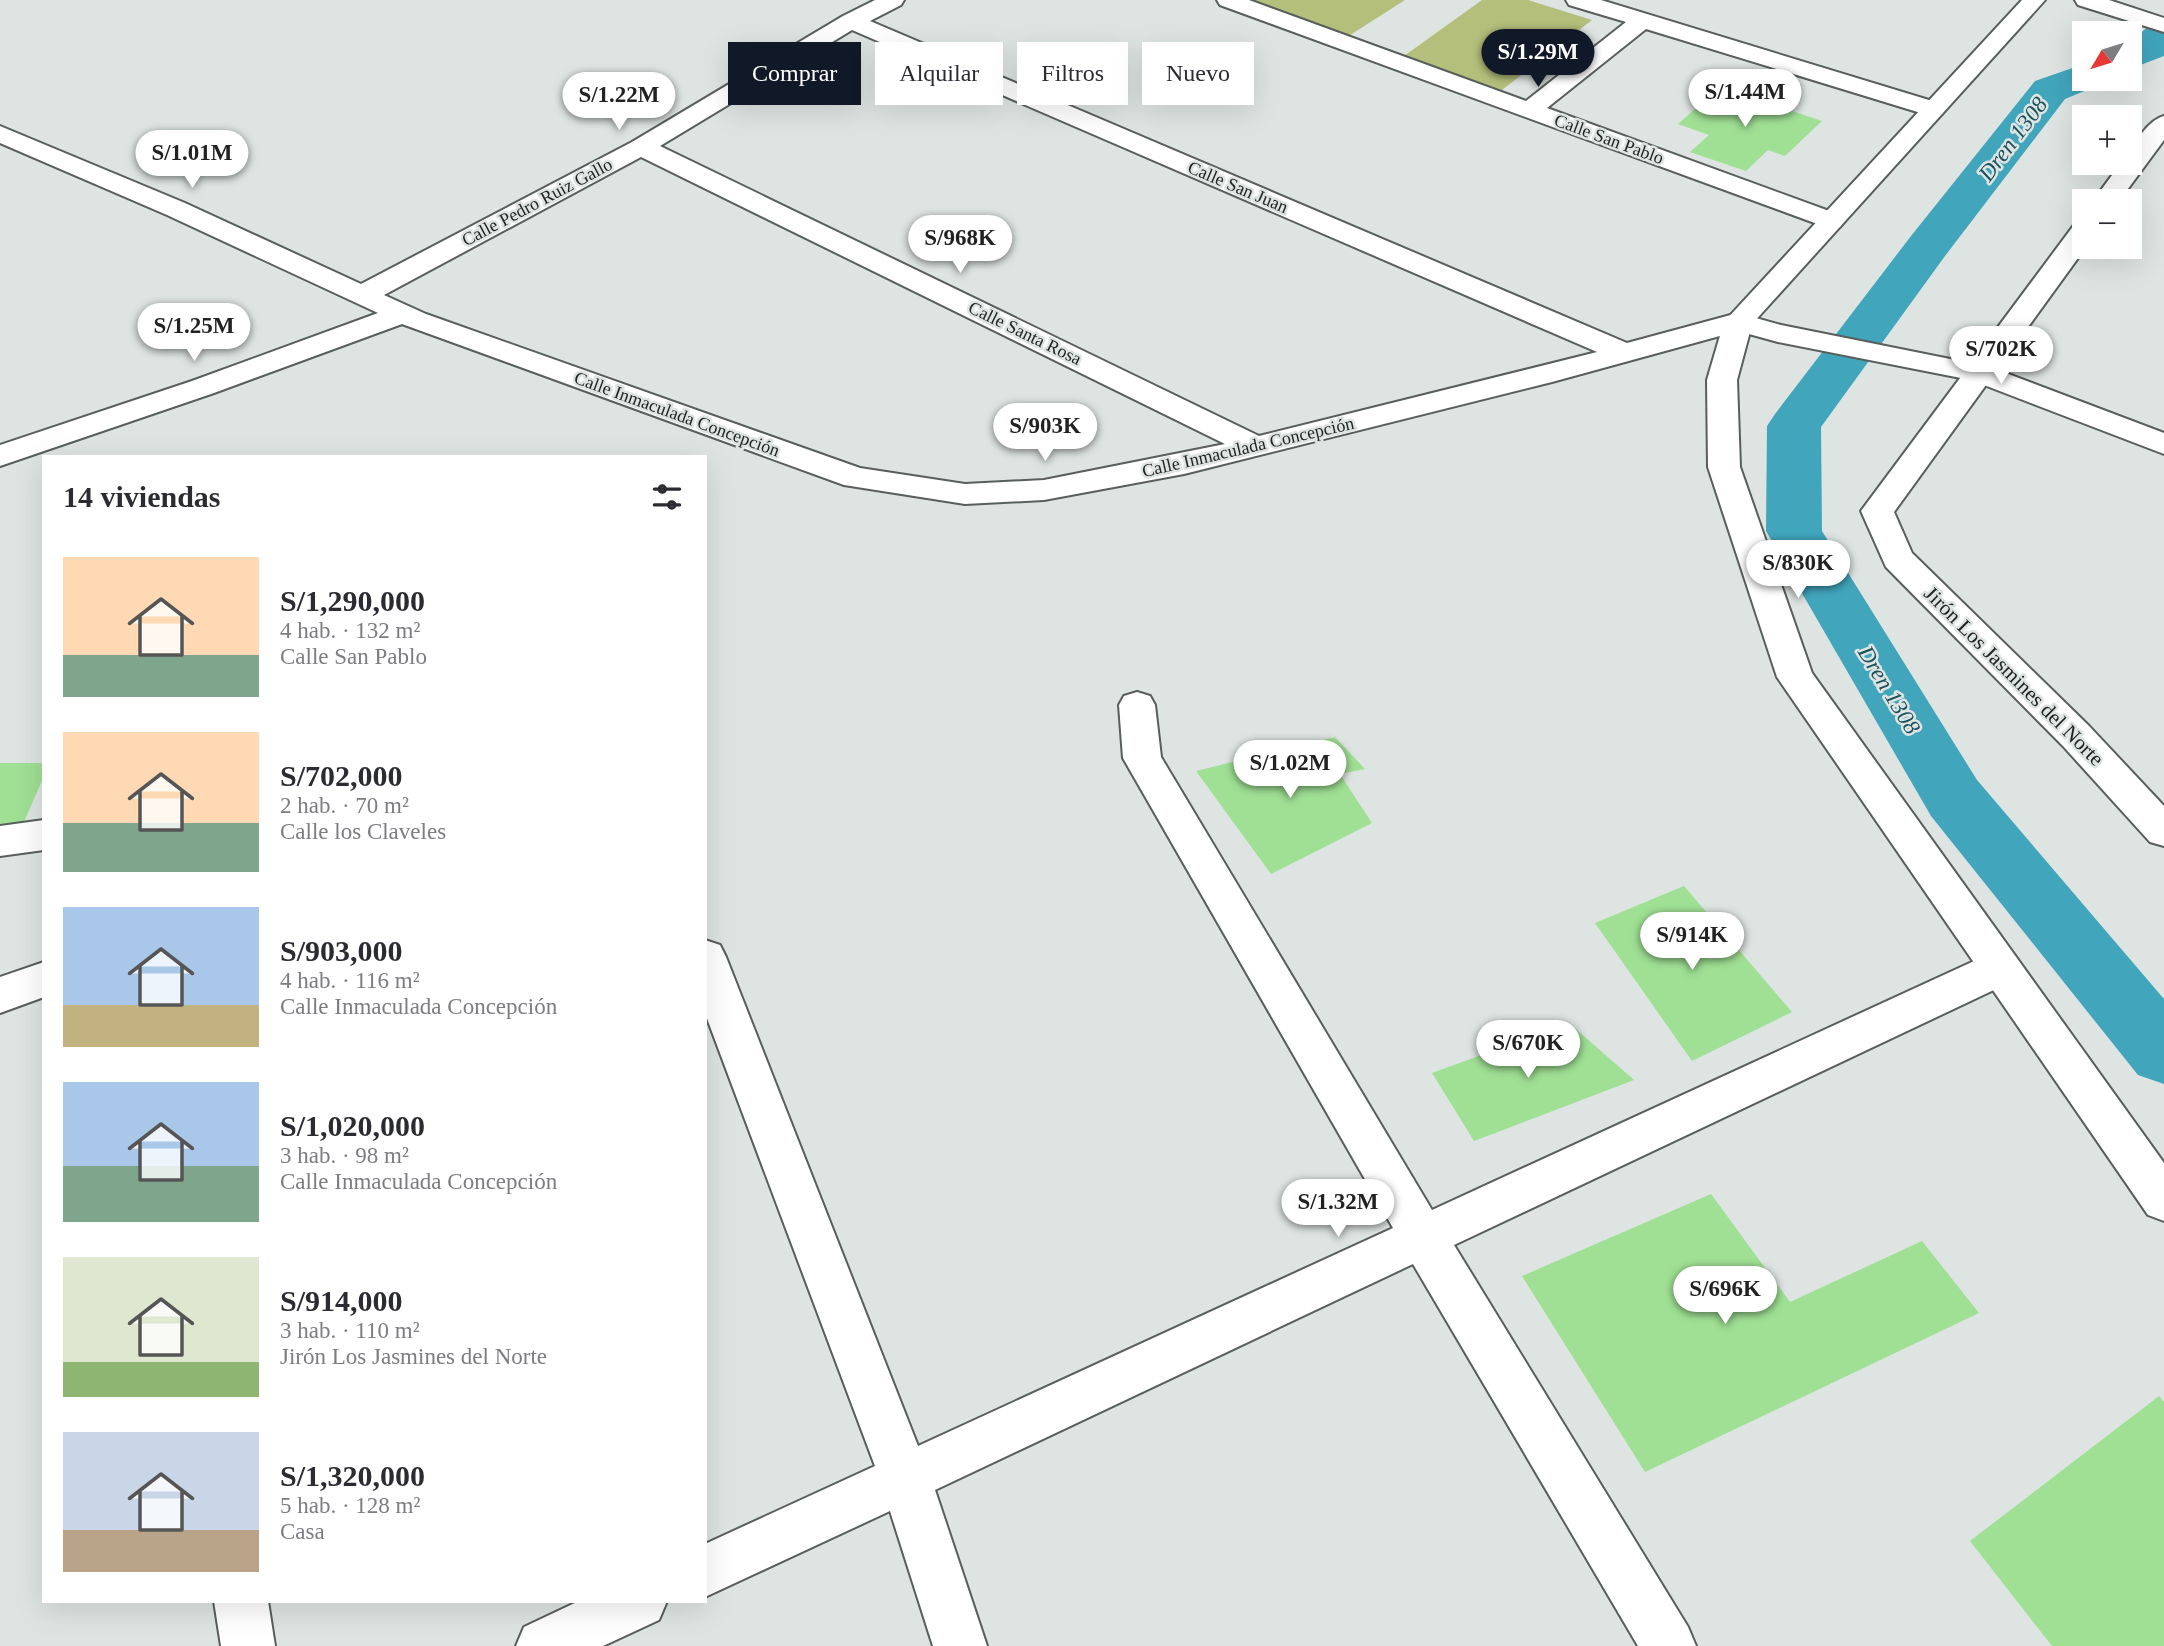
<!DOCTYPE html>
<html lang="es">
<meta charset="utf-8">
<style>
body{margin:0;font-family:Georgia,serif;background:#f7f7f7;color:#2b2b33;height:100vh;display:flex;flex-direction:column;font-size:26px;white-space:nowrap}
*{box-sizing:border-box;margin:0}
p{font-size:23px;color:#7c7c81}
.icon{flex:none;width:38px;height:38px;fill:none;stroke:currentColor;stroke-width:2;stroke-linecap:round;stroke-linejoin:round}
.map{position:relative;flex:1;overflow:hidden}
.side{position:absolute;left:42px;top:455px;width:665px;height:1148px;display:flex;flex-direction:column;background:#fff;border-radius:0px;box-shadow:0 7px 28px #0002}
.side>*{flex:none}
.guide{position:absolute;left:728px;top:42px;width:665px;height:63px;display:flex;gap:14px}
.needle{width:46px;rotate:232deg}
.tools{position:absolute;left:2072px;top:21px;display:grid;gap:14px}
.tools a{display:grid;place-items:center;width:70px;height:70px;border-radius:0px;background:#fff;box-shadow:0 7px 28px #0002;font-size:35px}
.price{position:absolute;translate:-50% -60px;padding:0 16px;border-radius:24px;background:#fff;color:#222;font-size:23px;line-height:46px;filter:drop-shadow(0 2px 4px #0008)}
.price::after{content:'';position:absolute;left:50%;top:42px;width:21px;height:16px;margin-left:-10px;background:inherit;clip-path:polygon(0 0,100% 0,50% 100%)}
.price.on{background:#111827;color:#fff}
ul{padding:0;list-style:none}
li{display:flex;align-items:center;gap:21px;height:175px;padding:0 21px}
li span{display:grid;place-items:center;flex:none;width:196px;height:140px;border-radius:0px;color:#555}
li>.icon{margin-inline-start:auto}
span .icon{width:84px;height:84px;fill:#fffc;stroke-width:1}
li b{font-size:30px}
h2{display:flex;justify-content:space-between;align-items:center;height:84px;padding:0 21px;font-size:30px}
.chip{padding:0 24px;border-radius:0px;background:#fff;box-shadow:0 7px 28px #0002;font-size:24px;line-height:63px}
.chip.on{background:#111827;color:#fff}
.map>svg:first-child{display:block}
.green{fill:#b4bf7b}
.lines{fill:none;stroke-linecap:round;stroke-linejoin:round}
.canal{fill:#41a5bc;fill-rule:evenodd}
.building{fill:#9fe094}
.street-casing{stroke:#585e5b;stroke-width:4}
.secondary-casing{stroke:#585e5b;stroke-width:4}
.street{fill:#fff;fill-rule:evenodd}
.secondary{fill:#fff;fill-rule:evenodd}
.labels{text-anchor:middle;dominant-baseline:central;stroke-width:5;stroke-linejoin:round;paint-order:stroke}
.far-street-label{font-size:18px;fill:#1f2220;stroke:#dde4e1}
.street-label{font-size:21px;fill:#1f2220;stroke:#dde4e1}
.water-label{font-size:23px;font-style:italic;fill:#19515e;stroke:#dde4e1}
</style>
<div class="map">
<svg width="2164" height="1646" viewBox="0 0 2164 1646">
<rect width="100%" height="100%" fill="#dde4e1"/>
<g class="green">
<path d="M1244,0H1405L1347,37Z"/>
<path d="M1482,0H1528L1592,20L1502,90L1404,56Z"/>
</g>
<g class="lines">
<g class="canal">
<path d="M2164,22V56L2130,69V42L2150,25Z"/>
<path d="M2084,64V79H2103L2099,85L2065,99L1945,256L1821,427L1822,531L1977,780L2164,999V1084L2138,1075L1931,816L1766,531L1767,426L1775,414L1911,236L2035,81Z"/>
</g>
</g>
<g class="building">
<path d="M1720,87L1822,121L1785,156L1768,150L1746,171L1690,152L1709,135L1678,124Z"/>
<path d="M1335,737L1365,769L1340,774L1372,823L1271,874L1196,771Z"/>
<path d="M0,763H44V776L23,824L0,825Z"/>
<path d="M1684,886L1792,1012L1692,1061L1595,923Z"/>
<path d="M1569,1023L1634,1080L1474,1141L1432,1073Z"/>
<path d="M1711,1194L1790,1302L1922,1241L1979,1313L1645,1472L1522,1276Z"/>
<path d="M2159,1396L2164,1402V1646H2052L1970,1541Z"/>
</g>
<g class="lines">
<defs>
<g id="street">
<path d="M875,0H904L901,5L870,21L1627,343L1738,313L1781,325L1990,367L2164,433V454L1971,380L1778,342L1738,331L1552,382L1184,474L1044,500L965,504L844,485L402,324L214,393L0,466V445L192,381L378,313L167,215L0,143V126L185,203L361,284L632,142L843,16ZM852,30L1597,352L1259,436L660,146ZM641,157L1225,444L1044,480L965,484L860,468L426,314L384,295Z"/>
<path d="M1217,0H1249L1526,101L1626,22L1569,5L1566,0H1601L1942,104L1945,109L1942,114L1933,116L1924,114L1646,29L1547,108L1840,215L1844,221L1840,227L1831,229L1220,5Z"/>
<path d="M2075,0H2109L2164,18V32L2078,5Z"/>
<path d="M1137,692L1150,696L1155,705L1161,757L1432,1210L1985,956L2000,951L2015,956L2021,968L2015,980L1454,1245L1688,1627L1696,1646H1638L1413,1264L935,1490L987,1646H933L890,1511L705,1597V1544L875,1466L705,1013V940L720,945L726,957L918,1446L1393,1228L1123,758L1119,705L1124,696Z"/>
<path d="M44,820V850L0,856V826Z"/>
<path d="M44,962V997L0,1013V977Z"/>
<path d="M214,1601H268L275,1646H221Z"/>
<path d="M579,1601H667L659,1620L603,1646H516L524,1627Z"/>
</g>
<g id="secondary">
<path d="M2022,0H2045L1752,324L1737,380L1740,467L1812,673L2164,1163V1221L2148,1215L1777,677L1708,467L1707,380L1724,322Z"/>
<path d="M2164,116V140L2119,201H2093L2121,163H2130C2130,146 2148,120 2164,116Z"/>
<path d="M2084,223L2086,247L1894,512L1912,553L2089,726L2164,806V846L2150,842L2063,746L1886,567L1861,511L2074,225Z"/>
</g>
</defs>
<use href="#street" class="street-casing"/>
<use href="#secondary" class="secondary-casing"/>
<use href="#street" class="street"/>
<use href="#secondary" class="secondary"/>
</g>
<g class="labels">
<g class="far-street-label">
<text transform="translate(1609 139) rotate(20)">Calle San Pablo</text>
<text transform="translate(1238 187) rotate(23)">Calle San Juan</text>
<text transform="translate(537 202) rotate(-28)">Calle Pedro Ruiz Gallo</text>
<text transform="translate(1025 333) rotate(26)">Calle Santa Rosa</text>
<text transform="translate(677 414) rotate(20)">Calle Inmaculada Concepción</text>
<text transform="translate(1248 447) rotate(-13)">Calle Inmaculada Concepción</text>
</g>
<g class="street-label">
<text transform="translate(2014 676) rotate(45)">Jirón Los Jasmines del Norte</text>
</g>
<g class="water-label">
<text transform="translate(2013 139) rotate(-53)">Dren 1308</text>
<text transform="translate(1889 690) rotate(59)">Dren 1308</text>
</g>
</g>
</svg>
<div class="tools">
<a><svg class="needle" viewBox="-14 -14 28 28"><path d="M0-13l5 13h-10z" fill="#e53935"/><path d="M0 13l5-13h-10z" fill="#7c7c81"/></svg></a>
<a>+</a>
<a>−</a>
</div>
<b class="price on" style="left:1538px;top:89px">S/1.29M</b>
<b class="price" style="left:1745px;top:129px">S/1.44M</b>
<b class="price" style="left:619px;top:132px">S/1.22M</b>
<b class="price" style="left:192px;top:190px">S/1.01M</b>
<b class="price" style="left:960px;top:275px">S/968K</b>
<b class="price" style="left:194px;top:363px">S/1.25M</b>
<b class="price" style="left:2001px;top:386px">S/702K</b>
<b class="price" style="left:1045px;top:463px">S/903K</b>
<b class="price" style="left:1798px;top:600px">S/830K</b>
<b class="price" style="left:1290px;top:800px">S/1.02M</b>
<b class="price" style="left:1692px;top:972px">S/914K</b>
<b class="price" style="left:1528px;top:1080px">S/670K</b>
<b class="price" style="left:1338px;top:1239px">S/1.32M</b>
<b class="price" style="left:1725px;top:1326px">S/696K</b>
<div class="guide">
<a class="chip on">Comprar</a>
<a class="chip">Alquilar</a>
<a class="chip">Filtros</a>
<a class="chip">Nuevo</a>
</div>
<section class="side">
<h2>14 viviendas<svg class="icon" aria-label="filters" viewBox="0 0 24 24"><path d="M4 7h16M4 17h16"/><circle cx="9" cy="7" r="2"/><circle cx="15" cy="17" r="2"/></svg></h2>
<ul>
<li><span style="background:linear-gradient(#ffd9b3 70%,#7fa58c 0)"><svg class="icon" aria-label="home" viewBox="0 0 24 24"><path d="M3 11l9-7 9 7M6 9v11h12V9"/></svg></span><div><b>S/1,290,000</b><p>4 hab. · 132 m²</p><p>Calle San Pablo</p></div></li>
<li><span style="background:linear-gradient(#ffd9b3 65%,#7fa58c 0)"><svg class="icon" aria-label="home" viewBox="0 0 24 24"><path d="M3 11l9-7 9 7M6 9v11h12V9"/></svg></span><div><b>S/702,000</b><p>2 hab. · 70 m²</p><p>Calle los Claveles</p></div></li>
<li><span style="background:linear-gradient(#a9c7e8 70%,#c2b280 0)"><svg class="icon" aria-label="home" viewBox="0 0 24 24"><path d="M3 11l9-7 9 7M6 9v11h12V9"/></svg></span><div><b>S/903,000</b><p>4 hab. · 116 m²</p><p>Calle Inmaculada Concepción</p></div></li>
<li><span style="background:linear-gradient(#a9c7e8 60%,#7fa58c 0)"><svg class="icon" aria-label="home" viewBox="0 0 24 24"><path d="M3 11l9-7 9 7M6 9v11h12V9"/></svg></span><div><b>S/1,020,000</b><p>3 hab. · 98 m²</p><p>Calle Inmaculada Concepción</p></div></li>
<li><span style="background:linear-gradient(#dfe7d0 75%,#8fb573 0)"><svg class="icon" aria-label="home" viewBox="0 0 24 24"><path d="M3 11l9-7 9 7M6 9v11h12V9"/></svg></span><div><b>S/914,000</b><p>3 hab. · 110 m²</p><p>Jirón Los Jasmines del Norte</p></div></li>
<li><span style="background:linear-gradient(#c9d6e8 70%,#b9a48a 0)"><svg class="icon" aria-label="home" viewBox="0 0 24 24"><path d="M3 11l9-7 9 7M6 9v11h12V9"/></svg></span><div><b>S/1,320,000</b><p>5 hab. · 128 m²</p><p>Casa</p></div></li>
</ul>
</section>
</div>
